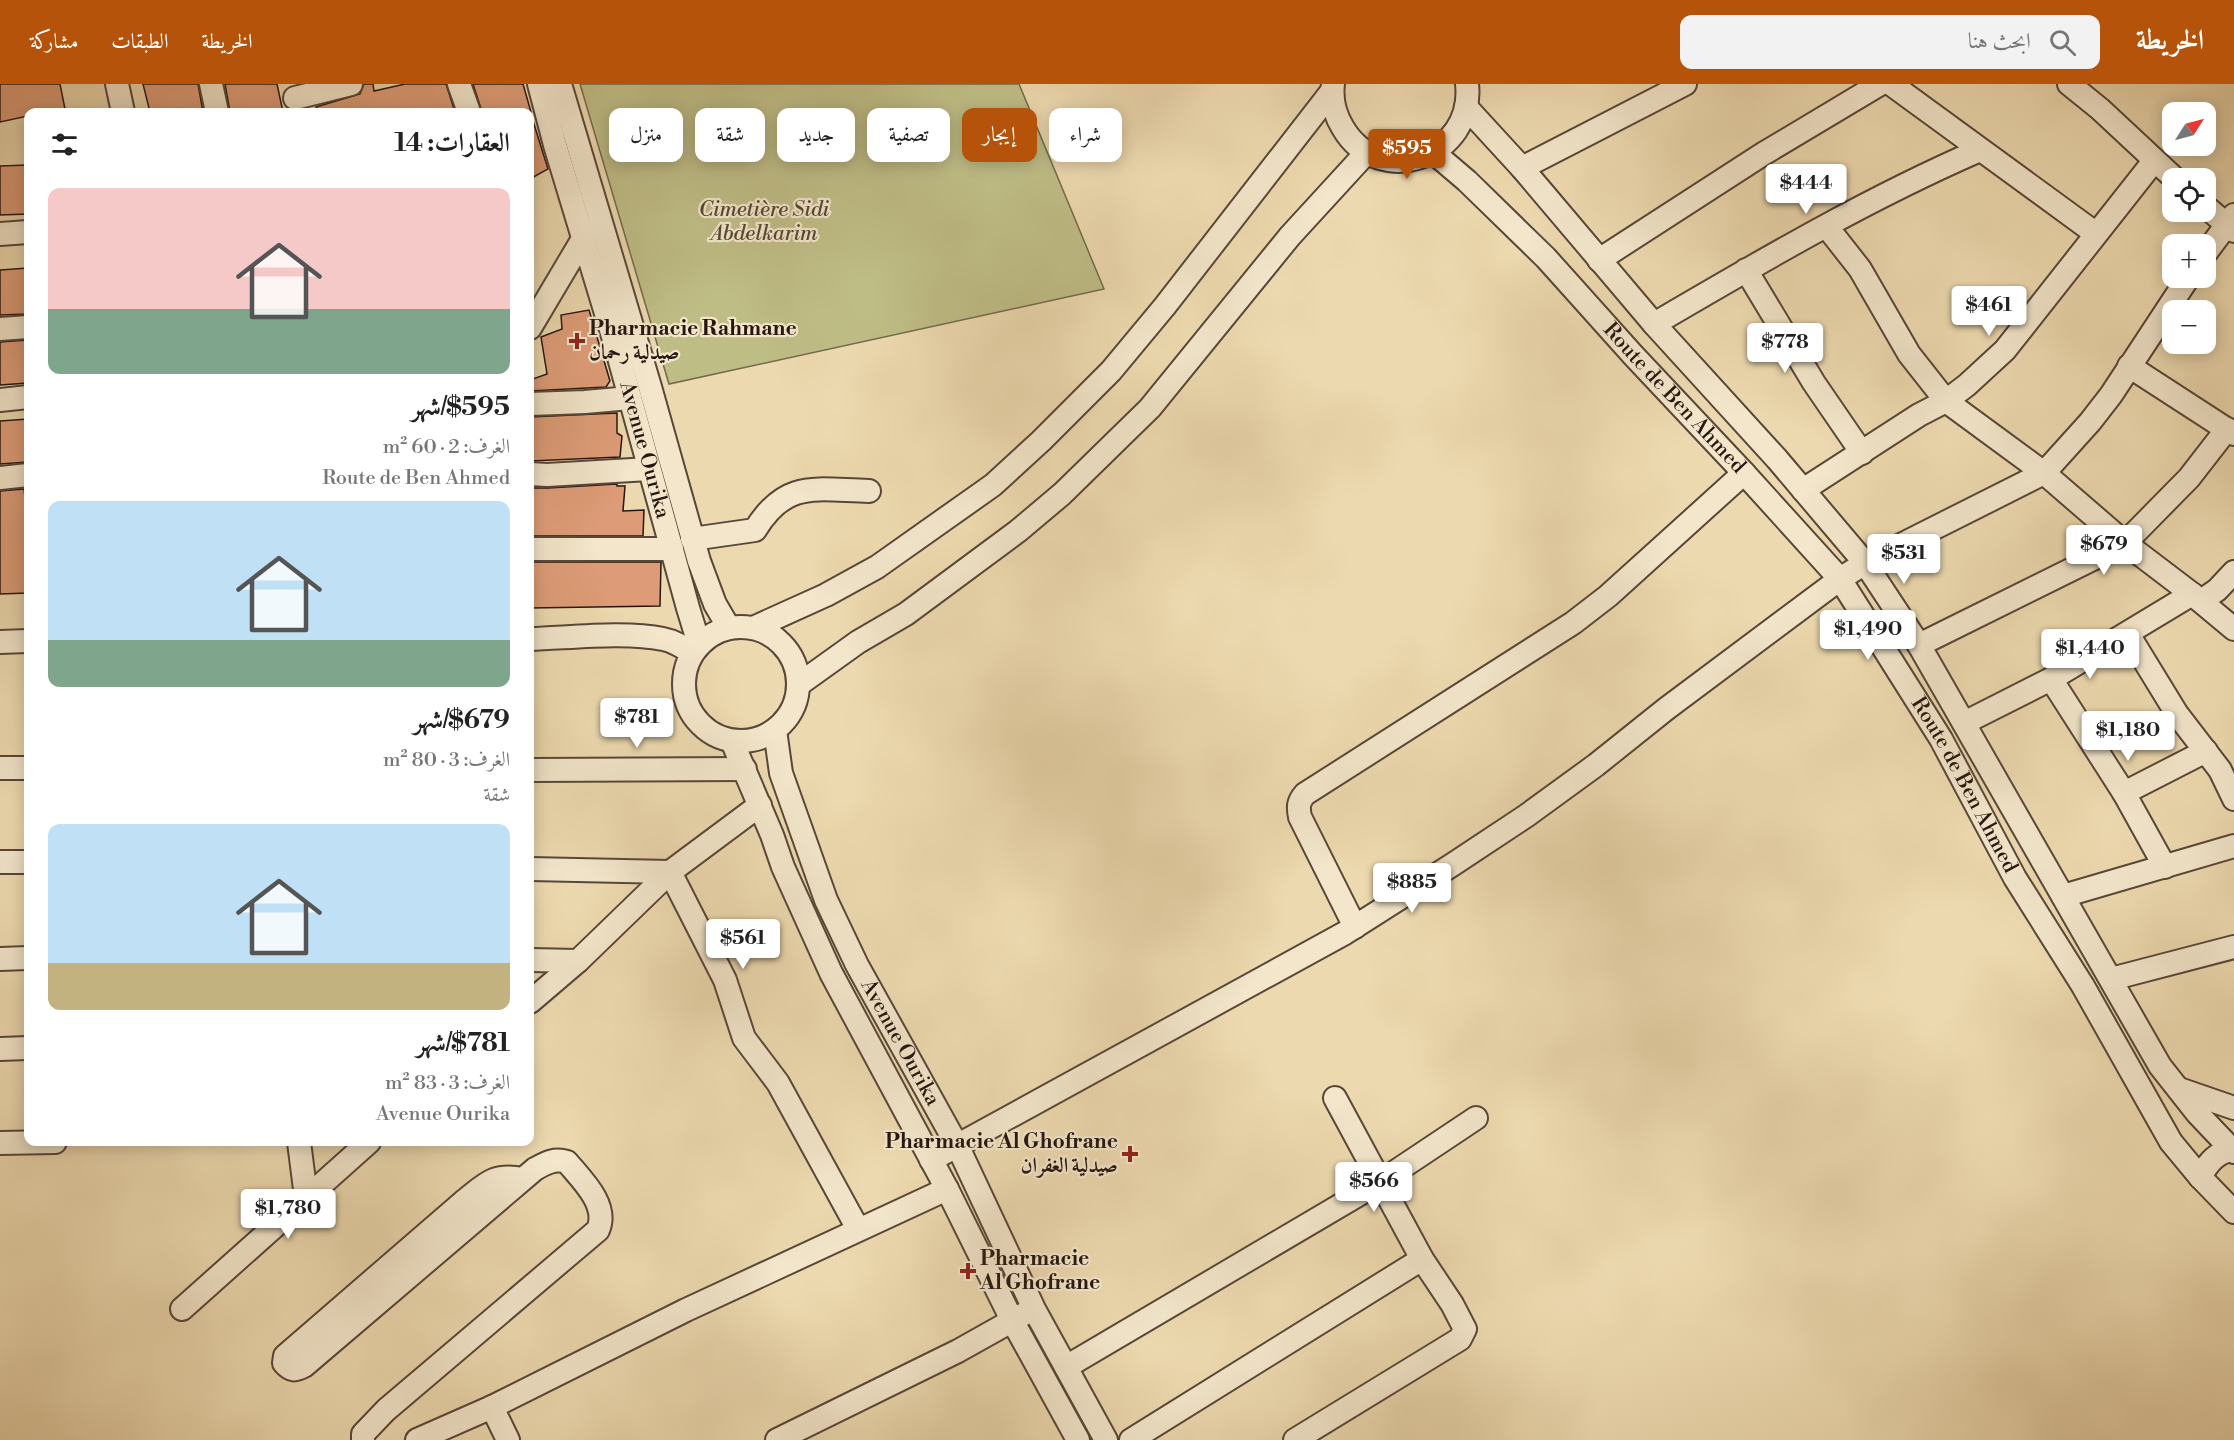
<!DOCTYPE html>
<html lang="ar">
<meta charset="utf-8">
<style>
body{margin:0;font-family:"Libre Bodoni",Amiri,serif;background:#f2f2f2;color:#222;direction:rtl;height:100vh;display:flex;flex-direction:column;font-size:22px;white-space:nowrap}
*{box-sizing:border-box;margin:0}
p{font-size:20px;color:#767676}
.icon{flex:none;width:33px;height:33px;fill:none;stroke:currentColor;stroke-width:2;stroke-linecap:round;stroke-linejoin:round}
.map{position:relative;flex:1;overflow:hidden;direction:ltr}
.details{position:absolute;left:24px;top:24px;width:510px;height:1038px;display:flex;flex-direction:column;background:#fff;border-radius:12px;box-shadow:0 3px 15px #0003;direction:rtl}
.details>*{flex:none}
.guide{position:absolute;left:552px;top:24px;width:570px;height:54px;direction:rtl;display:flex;gap:12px}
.needle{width:39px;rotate:54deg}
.fabs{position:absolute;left:2162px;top:18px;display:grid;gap:12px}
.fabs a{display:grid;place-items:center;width:54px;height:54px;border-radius:12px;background:#fff;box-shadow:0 3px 15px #0003;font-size:30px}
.price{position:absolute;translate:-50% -51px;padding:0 14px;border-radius:6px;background:#fff;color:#222;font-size:20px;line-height:39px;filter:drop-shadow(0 2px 3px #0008)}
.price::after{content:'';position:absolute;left:50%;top:36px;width:18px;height:14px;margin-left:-9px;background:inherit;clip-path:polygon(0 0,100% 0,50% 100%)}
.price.selected{background:#b45309;color:#fff}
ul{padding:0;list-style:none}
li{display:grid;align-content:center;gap:12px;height:318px;padding:0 24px}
li span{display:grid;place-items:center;height:186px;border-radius:12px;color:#555}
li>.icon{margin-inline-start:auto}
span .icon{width:108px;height:108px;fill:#fffc;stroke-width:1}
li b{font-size:26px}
h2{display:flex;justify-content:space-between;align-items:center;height:72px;padding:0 24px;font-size:26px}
.chip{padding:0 21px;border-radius:12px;background:#fff;box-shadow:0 3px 15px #0003;font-size:21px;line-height:54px}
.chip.selected{background:#b45309;color:#fff}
header{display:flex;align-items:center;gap:36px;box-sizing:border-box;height:84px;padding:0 30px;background:#b45309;color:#fff}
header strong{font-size:28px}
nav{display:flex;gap:33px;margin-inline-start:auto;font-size:21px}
.search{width:420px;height:54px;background:#f2f2f2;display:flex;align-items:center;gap:15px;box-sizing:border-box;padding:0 21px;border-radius:12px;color:#767676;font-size:22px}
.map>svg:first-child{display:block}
.green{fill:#bfbd86;stroke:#726a4b;stroke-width:1.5}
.building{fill:#dd9c77;stroke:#261610;stroke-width:1.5}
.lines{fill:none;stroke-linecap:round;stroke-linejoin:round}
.minor-casing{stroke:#584738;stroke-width:26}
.minor{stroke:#f3e6cb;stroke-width:22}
.poi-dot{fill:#8f2418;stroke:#f3e6cb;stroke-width:2}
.labels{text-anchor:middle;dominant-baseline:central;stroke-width:4.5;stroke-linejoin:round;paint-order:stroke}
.park-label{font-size:21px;font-style:italic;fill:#544833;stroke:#f3e6cb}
.poi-label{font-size:21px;font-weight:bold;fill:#261610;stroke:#f3e6cb;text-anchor:start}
.street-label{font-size:21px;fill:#261610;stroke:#f3e6cb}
</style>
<header>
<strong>الخريطة</strong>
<div class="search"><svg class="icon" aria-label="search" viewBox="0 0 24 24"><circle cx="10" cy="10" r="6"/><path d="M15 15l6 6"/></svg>ابحث هنا</div>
<nav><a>الخريطة</a><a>الطبقات</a><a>مشاركة</a></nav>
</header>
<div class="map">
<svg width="2234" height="1356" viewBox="0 0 2234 1356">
<rect width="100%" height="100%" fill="#edd9af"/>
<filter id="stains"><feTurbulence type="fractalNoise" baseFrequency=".00333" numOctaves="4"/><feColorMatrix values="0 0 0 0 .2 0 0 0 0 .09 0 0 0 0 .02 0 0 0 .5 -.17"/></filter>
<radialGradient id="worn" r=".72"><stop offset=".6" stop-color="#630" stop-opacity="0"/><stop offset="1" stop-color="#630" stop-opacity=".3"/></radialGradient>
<path class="green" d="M580,0H1019L1104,205L669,300Z"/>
<g class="building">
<path d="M0,0H60L65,25L48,28H28V32L0,38Z"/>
<path d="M143,0H198L203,28H150Z"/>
<path d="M225,0H277L283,28H230Z"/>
<path d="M364,0H373L374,7L405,0H446L455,28H317L316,23L360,10Z"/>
<path d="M473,0H523L531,28H482Z"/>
<path d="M533,37L548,85L530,95V38Z"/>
<path d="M28,81V130L0,131V82Z"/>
<path d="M28,184V230L0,231V186Z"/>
<path d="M589,226L610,297L606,303L530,307V296L547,290L541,253L562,245L561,231Z"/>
<path d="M28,256V299L0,301V258Z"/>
<path d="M617,329V349L622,352L620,373L530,377V333Z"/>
<path d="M28,335V378L0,380V337Z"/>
<path d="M617,400V402H625L623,427L644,426L643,452H530V404H548Z"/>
<path d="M24,405L28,438V509L0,510V407Z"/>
<path d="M530,478H661L660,522L530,524Z"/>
</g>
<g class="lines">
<defs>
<g id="minor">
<path d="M117,0L123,28"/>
<path d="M211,0L217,28"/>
<path d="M459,0L469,28"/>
<path id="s1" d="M539,0L555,61L615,259L688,524L699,560"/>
<path d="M560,0L650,303L699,477L715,520L729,544"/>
<path d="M1333,0C1331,16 1335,31 1343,44C1380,107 1475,72 1467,0"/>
<path d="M1891,0L2095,149"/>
<path d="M2069,0L2100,25L2174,94"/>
<path d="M295,14L351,0"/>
<path d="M1466,23L1522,84L1654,240L1777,375L1865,479L1919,561L2160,982L2197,1029L2234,1068"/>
<path id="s2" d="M1433,68L1467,97L1546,174L1633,271L1744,389L1840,495L1941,655L2015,794L2083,902L2171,1058L2200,1093L2234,1128"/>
<path d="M1522,84L1685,0"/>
<path d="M2205,122L2234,147"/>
<path d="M1827,143L1860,185L1909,270L1946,317L2044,389L2125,459L2192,510L2234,545"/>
<path d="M0,150L28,148"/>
<path d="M2205,170L2234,131"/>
<path d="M1599,176L1763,70L1880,0"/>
<path d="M1746,186L1814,299L1862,369"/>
<path d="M1654,240C1760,178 1867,115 1980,66"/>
<path d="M530,244L587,148"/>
<path d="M0,245L28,243"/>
<path d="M2129,282L2234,350"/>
<path d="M0,316L28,313"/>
<path d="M530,320L585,318L630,314"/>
<path d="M530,390L547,391L649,385"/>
<path d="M0,394L28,391"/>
<path d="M1803,406L1919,331L1946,317L1967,301L2005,266L2154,77"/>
<path d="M692,455L755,446C786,395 816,406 869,407"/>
<path d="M530,465H672"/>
<path d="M2201,517L2217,506L2234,488"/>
<circle cx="741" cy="600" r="57"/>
<path d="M753,544L826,511L877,483L993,401L1041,357L1111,287L1165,222L1332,7"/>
<path d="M2128,550L2177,630L2220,686L2234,715"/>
<path d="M530,555C568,554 625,547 663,555C674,557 683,563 692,569"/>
<path d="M0,558L28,557"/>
<path d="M1919,561L2125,459L2189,394L2227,345"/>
<path d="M2051,595L2124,709L2165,783"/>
<path d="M798,601L858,558L906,530L1018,447L1062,410L1150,324L1290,152L1367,68"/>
<path d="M1964,639L2051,595L2192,510"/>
<path id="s3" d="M775,646L781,689L826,816L857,881L958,1063L1034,1225L1106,1356"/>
<path d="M732,657L772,751L783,783L831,889L947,1105L1012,1236L1078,1356"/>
<path d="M0,684H28"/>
<path d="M530,686L745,685"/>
<path d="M2124,709L2206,667"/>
<path d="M0,778H28"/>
<path d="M530,785L670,788L725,896L744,954L778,999L858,1145"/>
<path d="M2063,812L2234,762"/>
<path d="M1355,843L1300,733C1298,723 1298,718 1305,710L1573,539L1608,512L1744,389"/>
<path d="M0,875L28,874"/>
<path d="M530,876L578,877"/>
<path d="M2111,895L2234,863"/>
<path d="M530,918L578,877L670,788L760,721"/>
<path d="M0,965L28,964"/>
<path d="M2179,1005L2234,1024"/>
<path d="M299,1058L306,1113"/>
<path d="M0,1059L55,1058"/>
<path d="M931,1076L1345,849L1452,781L1526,732L1596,681L1666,625L1840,495L1865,479L2044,389L2090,338L2111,311L2188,194"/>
<path d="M2200,1093C2208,1079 2217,1067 2234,1066"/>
<path d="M182,1225L369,1058"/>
<path d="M1066,1283L1380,1098L1476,1034"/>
<path d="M492,1323L508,1356"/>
<path d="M363,1356V1350L386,1326L598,1146C609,1121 582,1096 567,1078C554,1074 546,1079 535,1085L304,1282C295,1287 291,1287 284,1279L285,1272L463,1118C486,1100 493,1089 523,1095"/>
<path d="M417,1356L492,1323L686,1226L947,1105"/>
<path d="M777,1356L958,1267L1024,1230"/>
<path d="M1131,1356L1422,1175"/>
<path d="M1295,1356L1460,1255L1465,1245L1452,1220L1422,1175L1335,1014"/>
</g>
</defs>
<use href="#minor" class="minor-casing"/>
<use href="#minor" class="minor"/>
</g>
<g class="poi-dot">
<path d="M574 248h6v6h6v6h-6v6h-6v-6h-6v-6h6z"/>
<path d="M1127 1061h6v6h6v6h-6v6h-6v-6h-6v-6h6z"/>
<path d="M965 1178h6v6h6v6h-6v6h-6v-6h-6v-6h6z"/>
</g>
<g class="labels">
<g class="park-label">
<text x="764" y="126">Cimetière Sidi<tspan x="764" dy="24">Abdelkarim</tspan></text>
</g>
<g class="poi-label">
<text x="589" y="245">Pharmacie Rahmane<tspan x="589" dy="24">صيدلية رحمان</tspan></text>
<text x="1118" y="1058" text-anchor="end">Pharmacie Al Ghofrane<tspan x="1118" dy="24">صيدلية الغفران</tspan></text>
<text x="980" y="1175">Pharmacie<tspan x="980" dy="24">Al Ghofrane</tspan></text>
</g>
<g class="street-label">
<text stroke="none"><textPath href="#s2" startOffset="345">Route de Ben Ahmed</textPath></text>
<text stroke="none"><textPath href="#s1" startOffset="381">Avenue Ourika</textPath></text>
<text stroke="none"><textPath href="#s2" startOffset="831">Route de Ben Ahmed</textPath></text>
<text stroke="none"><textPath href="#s3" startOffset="339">Avenue Ourika</textPath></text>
</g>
</g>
<rect width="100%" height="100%" filter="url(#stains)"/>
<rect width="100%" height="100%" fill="url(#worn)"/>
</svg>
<div class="fabs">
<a><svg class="needle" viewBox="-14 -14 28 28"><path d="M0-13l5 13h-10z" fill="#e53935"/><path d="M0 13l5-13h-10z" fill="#767676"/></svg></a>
<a><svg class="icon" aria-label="locate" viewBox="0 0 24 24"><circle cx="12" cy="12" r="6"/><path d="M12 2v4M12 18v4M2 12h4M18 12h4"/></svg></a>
<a>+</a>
<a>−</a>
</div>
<b class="price selected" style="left:1407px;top:96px">$595</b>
<b class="price" style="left:1806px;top:131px">$444</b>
<b class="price" style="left:1989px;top:253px">$461</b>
<b class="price" style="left:1785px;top:290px">$778</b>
<b class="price" style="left:2104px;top:492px">$679</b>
<b class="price" style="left:1904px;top:501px">$531</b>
<b class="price" style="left:1868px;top:577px">$1,490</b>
<b class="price" style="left:2090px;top:596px">$1,440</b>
<b class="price" style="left:637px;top:665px">$781</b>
<b class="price" style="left:2128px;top:678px">$1,180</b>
<b class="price" style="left:1412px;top:830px">$885</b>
<b class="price" style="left:743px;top:886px">$561</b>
<b class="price" style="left:1374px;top:1129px">$566</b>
<b class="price" style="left:288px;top:1156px">$1,780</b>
<div class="guide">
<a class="chip">شراء</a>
<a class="chip selected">إيجار</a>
<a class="chip">تصفية</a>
<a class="chip">جديد</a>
<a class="chip">شقة</a>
<a class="chip">منزل</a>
</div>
<section class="details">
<h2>العقارات: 14<svg class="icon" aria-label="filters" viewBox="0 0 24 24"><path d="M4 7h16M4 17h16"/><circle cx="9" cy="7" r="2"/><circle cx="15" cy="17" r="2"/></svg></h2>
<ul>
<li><span style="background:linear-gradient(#f6c9c9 65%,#7fa58c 0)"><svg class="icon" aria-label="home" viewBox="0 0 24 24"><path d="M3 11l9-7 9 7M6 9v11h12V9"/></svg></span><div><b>$595/شهر</b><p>الغرف: 2 · 60 m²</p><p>Route de Ben Ahmed</p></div></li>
<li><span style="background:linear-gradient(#bfe0f5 75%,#7fa58c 0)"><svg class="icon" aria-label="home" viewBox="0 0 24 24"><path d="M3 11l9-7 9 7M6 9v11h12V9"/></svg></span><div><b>$679/شهر</b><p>الغرف: 3 · 80 m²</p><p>شقة</p></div></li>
<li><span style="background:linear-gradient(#bfe0f5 75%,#c2b280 0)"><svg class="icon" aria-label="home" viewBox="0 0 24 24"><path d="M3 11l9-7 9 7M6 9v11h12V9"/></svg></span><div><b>$781/شهر</b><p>الغرف: 3 · 83 m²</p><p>Avenue Ourika</p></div></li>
</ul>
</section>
</div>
